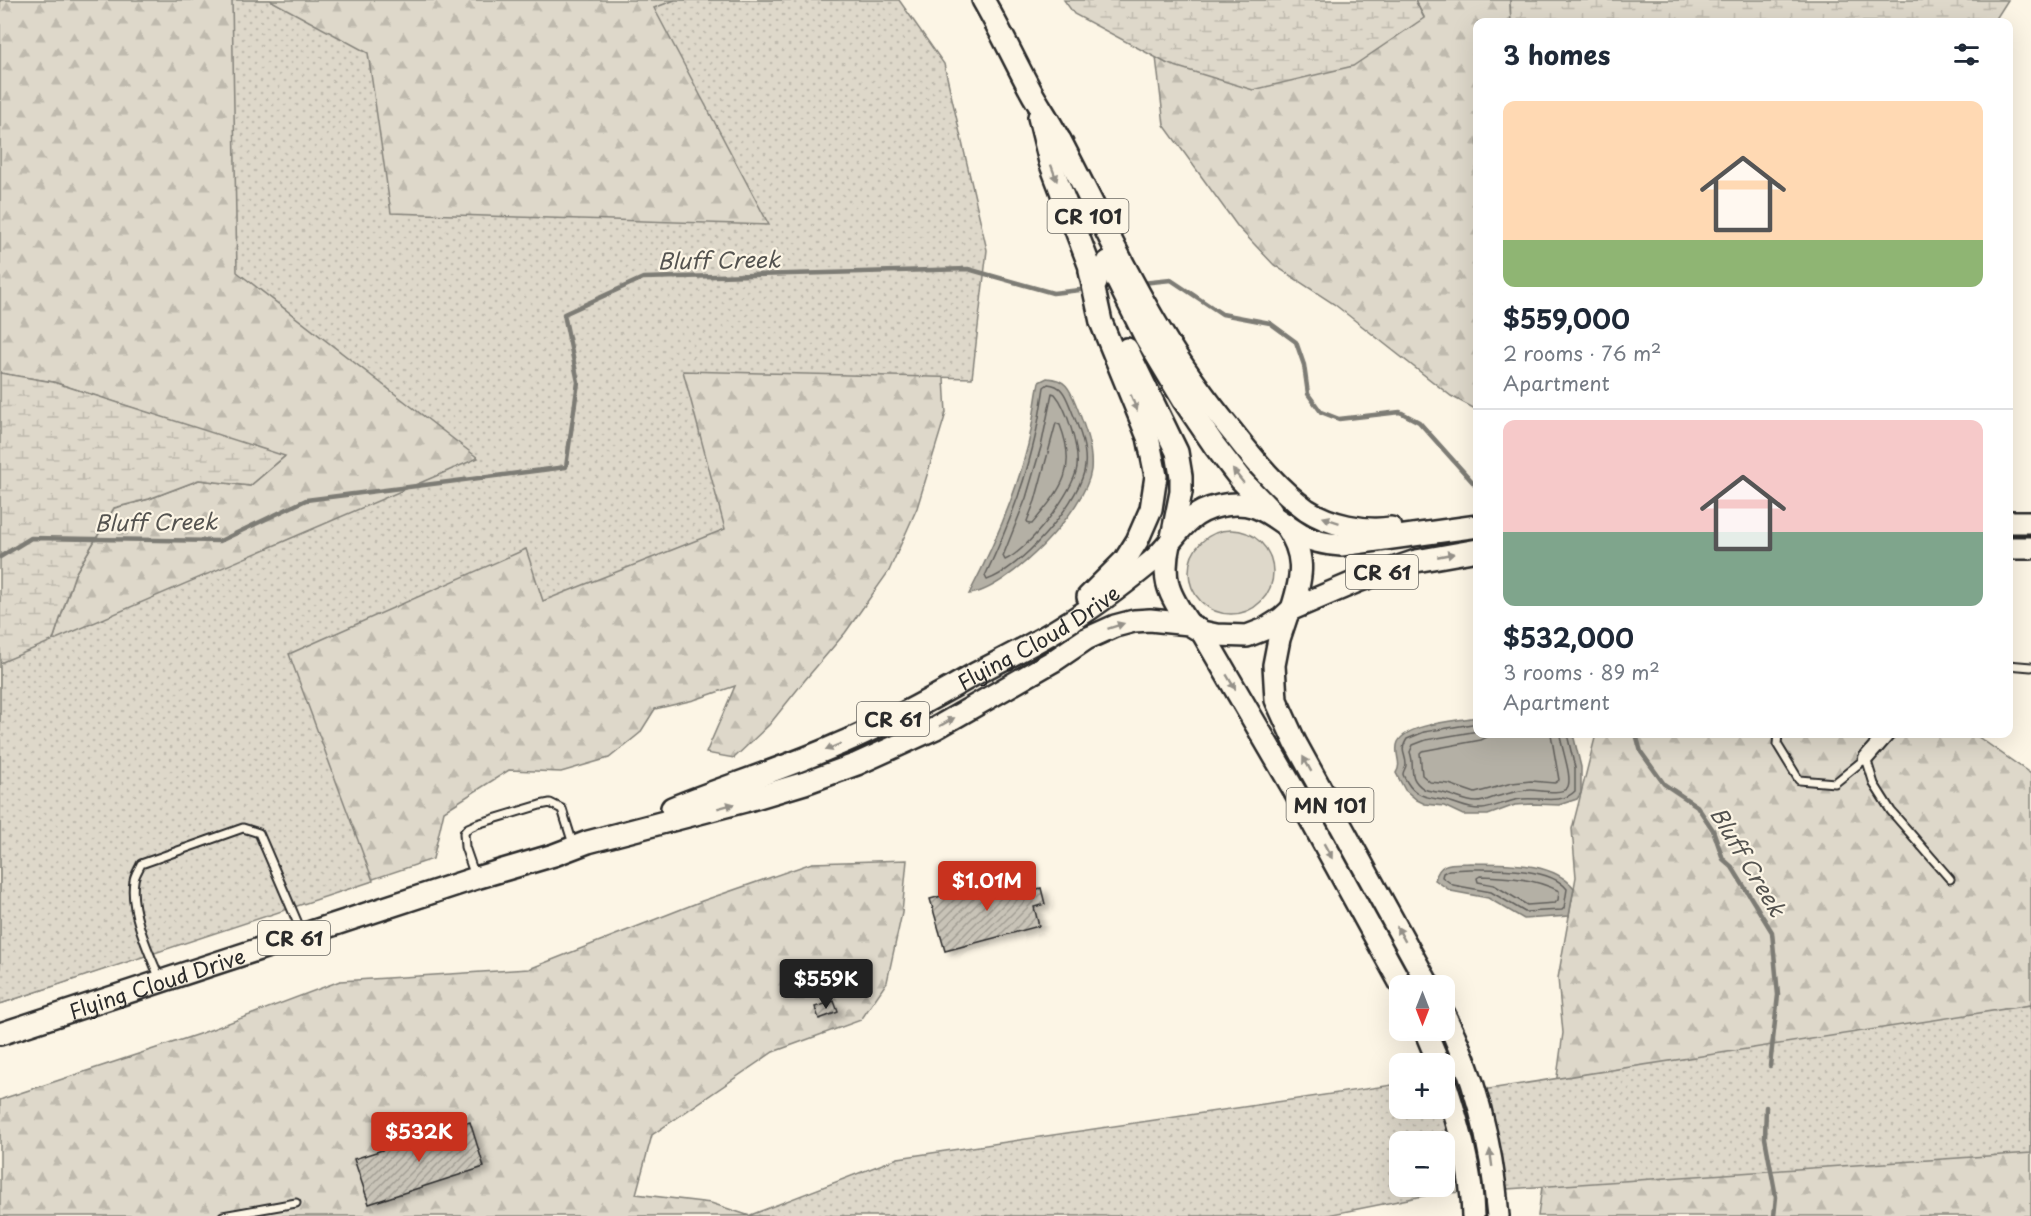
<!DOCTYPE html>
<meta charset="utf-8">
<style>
body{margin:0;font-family:"Playpen Sans",sans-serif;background:#f2f2f3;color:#1f2937;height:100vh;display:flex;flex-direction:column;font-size:22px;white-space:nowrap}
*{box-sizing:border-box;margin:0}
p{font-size:20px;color:#747a83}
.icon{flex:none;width:33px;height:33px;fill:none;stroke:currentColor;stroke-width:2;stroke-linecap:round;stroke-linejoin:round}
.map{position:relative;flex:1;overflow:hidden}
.panel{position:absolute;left:1473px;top:18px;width:540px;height:720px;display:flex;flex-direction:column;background:#fff;border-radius:12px;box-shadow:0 6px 24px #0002}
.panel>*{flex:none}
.needle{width:39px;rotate:180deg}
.fabs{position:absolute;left:1389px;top:975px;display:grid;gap:12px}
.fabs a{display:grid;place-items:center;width:66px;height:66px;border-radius:12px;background:#fff;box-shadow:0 6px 24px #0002;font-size:30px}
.price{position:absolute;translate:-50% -51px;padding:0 14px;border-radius:6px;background:#c8321e;color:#fff;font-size:20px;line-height:39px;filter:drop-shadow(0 2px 3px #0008)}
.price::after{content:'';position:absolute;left:50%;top:36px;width:18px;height:14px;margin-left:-9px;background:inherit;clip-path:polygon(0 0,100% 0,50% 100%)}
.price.current{background:#222;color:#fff}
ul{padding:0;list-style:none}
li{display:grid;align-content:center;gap:12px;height:318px;padding:0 30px}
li+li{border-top:2px solid #e0e1e3}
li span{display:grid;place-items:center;height:186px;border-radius:12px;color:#555}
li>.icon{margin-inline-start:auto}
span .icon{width:108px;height:108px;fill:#fffc;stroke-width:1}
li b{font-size:26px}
h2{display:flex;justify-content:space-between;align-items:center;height:72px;padding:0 30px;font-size:26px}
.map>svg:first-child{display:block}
.green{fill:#ded8ca;stroke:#84827a;stroke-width:1.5}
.forest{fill:url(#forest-firs);stroke:#84827a;stroke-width:1.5}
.wetland{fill:url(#wetland-marsh);stroke:#84827a;stroke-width:1.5}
.park{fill:url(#park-dots);stroke:#84827a;stroke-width:1.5;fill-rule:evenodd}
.water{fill:#b4b0a5;stroke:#7d7b74;stroke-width:1.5}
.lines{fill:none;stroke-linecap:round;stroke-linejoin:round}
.shore{stroke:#62605c;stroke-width:1.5}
.stream{stroke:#7d7b74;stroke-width:4.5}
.building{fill:url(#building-hatch);stroke:#2b2b2b;stroke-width:1.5;filter:url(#shadow)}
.lane-casing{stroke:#2b2b2b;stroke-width:11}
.street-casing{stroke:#2b2b2b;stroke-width:18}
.primary-casing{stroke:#2b2b2b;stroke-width:26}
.lane{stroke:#fcf5e5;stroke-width:7}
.street{stroke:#fcf5e5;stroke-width:14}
.primary{stroke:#fcf5e5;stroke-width:21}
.oneway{fill:#949088}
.labels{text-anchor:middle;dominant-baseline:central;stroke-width:4.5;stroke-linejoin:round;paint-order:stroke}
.shield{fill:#fcf5e5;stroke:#6a6863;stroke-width:1.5}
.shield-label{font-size:20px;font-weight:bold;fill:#2b2b2b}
.street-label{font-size:21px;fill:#2b2b2b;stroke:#fcf5e5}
.water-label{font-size:22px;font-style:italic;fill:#545350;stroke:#fcf5e5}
</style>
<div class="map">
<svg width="2031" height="1216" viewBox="0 0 2031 1216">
<defs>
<pattern id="forest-firs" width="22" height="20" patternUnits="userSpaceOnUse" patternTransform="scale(1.5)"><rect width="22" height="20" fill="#ded8ca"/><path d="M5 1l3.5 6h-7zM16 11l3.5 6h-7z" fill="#bfbaae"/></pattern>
<pattern id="wetland-marsh" width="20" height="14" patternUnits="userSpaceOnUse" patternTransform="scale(1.5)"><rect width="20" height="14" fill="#ded8ca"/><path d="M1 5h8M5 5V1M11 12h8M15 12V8" fill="none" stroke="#bfbaae"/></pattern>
<pattern id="park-dots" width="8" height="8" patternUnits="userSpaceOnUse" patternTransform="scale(1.5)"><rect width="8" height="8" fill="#ded8ca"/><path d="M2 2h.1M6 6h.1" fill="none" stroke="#bfbaae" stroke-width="1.8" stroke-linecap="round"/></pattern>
<pattern id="building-hatch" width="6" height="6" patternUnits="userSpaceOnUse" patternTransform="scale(1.5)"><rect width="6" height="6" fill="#c8c3b7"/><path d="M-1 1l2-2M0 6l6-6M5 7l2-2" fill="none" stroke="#a39f95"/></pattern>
<filter id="shadow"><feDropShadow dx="6" dy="4" stdDeviation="3" flood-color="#0004"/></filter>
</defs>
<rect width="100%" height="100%" fill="#fcf5e5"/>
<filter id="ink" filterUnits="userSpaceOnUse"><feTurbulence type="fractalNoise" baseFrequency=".0167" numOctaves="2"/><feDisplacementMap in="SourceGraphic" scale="12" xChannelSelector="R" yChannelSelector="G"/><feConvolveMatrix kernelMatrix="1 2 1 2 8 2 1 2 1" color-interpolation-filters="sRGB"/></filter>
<g filter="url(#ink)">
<circle class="green" cx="1231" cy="572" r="42"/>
<g class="forest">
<path d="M0,0H838L935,220L946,413L917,508L889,571L845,633L805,680L769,725L734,758L706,753L735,686L694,700L655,709L640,733L609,758L561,772L509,770L444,811L433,859L0,1004V903L15,754L75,574L114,508L149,499L199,480L250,486L284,457L53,382L0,373Z"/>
<path d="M1415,0H1510L1511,22H1478L1477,410L1451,396L1334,304L1274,265L1238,227L1164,125L1156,57L1168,64L1424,17Z"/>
<path d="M1596,734H1974L2031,774V1216H1538L1563,1033L1558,978L1576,877L1572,829Z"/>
<path d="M907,860L902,913L887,982L861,1020L773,1052L652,1135L636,1194L711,1203L750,1216H0V1100L5,1098L202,1033L340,981L529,969L702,901L812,863Z"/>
</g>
<g class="wetland">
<path d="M1064,0H1415L1424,18L1353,66L1253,90L1168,64L1074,14Z"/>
<path d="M1510,0H2008L1994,22H1511Z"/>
<path d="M0,373L53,382L285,456L250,486L199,480L149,499L114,508L75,574L15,754L0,903Z"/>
</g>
<g class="park">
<path d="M232,0H270L368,53L391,213L769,225L654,8L675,0H899L944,64L987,250L972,378L683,371L725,529L543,601L526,549L289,654L373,881L0,1004V663L478,458L237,272Z"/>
<path d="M2031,1005V1153L1433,1194L1323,1216H748L898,1158L1399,1084L1400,1108H1444L1450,1095ZM1400,1142H1444V1186H1400Z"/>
</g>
<g class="water">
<path d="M1047,378C1067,379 1070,390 1077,407C1085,427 1093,449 1091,470C1086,510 1008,590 969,594C994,546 1015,497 1028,445C1033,424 1035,403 1039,382Z"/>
<path d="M1477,717L1478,734H1573L1581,767V793L1577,799L1559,805L1532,804L1515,805L1488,815H1463L1444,806L1425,804L1417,800L1405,790L1396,773C1403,763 1393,753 1398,742C1408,723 1458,721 1477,717Z"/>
<path d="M1470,863C1502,864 1552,860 1574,888L1569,916L1524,919L1488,898L1451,891L1435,880C1440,860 1453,864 1470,863Z"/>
</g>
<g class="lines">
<g class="shore">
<path d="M1048,384C1063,385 1066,397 1071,409C1079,428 1089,452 1084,472C1075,507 1020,569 987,580L985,576C1005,534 1022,492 1033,446C1038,427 1041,406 1044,387Z"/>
<path d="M1052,393L1055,394C1067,408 1079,448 1077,467C1074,492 1027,551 1005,560L1003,556L1026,498L1041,447Z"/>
<path d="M1056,423L1060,425C1078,471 1061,489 1032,524H1029L1027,521L1035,501Z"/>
<path d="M1478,723L1424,732L1407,739C1399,752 1406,753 1406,765C1406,768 1403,771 1403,774C1403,776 1406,780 1407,782C1417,799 1431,797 1447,801C1460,804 1468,810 1482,809C1494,808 1508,800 1522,799C1539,797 1562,805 1575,791V768L1567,734"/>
<path d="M1478,731L1426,740L1413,745L1410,752C1416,768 1406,777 1424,789C1428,791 1432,791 1437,792C1451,793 1463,802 1477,802C1484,802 1488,799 1495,797C1507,794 1518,790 1531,790C1539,790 1561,795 1567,788C1574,779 1560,745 1560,734"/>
<path d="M1493,734L1481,740L1422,751L1420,753L1422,775L1430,782L1449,784L1475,793L1512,783L1531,781L1555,783L1559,780L1551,734"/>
<path d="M1470,869C1495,869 1550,867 1567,889L1564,908L1562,910L1525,912L1491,892L1453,885L1442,877L1443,873L1449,870Z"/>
<path d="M1480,876C1507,877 1534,878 1559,891L1558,900L1555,903L1527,905L1494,885L1478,882L1477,878Z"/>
</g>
<g class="stream">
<path d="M1142,283L1171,280L1222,314L1270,323L1296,342L1304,365L1308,394L1321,412L1339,419L1400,412L1419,422L1478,488"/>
<path d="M0,557L31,538L220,541L306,500L566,467L578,382L564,314L643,278L968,269L1053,293L1089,289"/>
<path d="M1636,734L1641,752L1664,784L1697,806L1713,830L1723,859L1732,867L1772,932L1778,995L1770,1066"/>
<path d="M1766,1107L1765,1138L1776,1197L1774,1216"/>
</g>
</g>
<g class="building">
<path d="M1024,873L1029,891L1041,888L1045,904L1034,907L1039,926L945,951L930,899Z"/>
<path d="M834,1001L838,1012L819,1019L815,1007Z"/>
<path d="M470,1122L484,1167L369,1204L354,1159Z"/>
</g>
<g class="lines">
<defs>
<g id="lane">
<path d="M2008,665L2031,667"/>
<path d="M1778,734L1777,744L1799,780L1835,783L1866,758L1874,784L1891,811L1950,879"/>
<path d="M475,876L465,847L464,833L468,828L477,824L540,805L550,803L562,809L573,844"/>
<path d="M160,979C149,953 129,910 134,881C134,876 139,869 141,864L243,828L259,833L302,933"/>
<path d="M223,1216L296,1203"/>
</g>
<path id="street" d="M1866,758L1887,734"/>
<g id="primary">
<path d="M983,0C1001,31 1016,64 1033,95C1044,114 1057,132 1065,152"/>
<path d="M1039,117L1050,162L1096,283"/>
<path d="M1060,140C1093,203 1123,269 1160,330C1182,367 1207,401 1234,434C1255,461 1279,490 1307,510C1330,525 1364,532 1391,528"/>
<path d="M1108,262L1145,336L1184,401L1214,445L1241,480L1271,511"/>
<path d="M1127,349L1177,452L1181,476V492L1172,537"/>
<path d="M2008,522H2031"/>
<path d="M1285,524C1306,555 1303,575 1292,609"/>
<path d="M1169,544C1161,580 1169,595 1189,624"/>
<path d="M2008,548H2031"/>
<path d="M1088,597L1125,560L1137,541L1151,509L1156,476L1148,437L1101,322L1090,271"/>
<path d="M1287,615L1279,639L1274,665L1276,700L1295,742L1429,986"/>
<path d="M1202,632L1301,802L1402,986"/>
<path id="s1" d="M672,808C726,786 783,769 837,745C885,725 930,700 975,674C1005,658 1037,643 1066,624C1096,606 1124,584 1151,562C1176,541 1182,514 1219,506C1258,497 1272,518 1301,535C1313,542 1327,544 1341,545L1478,526"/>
<path d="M1444,1014C1476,1077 1492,1146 1498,1216"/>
<path d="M1425,1030L1439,1064"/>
<path id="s2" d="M0,1034L476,878L554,855L588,842L745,801L805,783L857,764L936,728L1055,660L1086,639L1115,626L1134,621L1150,620L1189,624L1202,632L1216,635L1247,636L1265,629L1281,619L1292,609L1358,581L1416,561L1478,550"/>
<path d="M1444,1079C1458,1123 1472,1169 1473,1216"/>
</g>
</defs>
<use href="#lane" class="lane-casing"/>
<use href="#street" class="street-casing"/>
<use href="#primary" class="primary-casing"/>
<use href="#lane" class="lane"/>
<use href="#street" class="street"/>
<use href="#primary" class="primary"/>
</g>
<defs><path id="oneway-solid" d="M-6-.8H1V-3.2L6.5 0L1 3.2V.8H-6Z" transform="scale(1.5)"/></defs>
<g class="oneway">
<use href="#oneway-solid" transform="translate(1054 173) rotate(70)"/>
<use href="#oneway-solid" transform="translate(1134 403) rotate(68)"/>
<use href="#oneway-solid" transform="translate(1238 476) rotate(-129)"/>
<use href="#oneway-solid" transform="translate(1331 520) rotate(-161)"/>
<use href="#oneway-solid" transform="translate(1446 555) rotate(-11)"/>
<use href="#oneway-solid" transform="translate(1116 626) rotate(-18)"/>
<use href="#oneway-solid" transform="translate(1231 682) rotate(59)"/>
<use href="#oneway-solid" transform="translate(947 722) rotate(-29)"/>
<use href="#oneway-solid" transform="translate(833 747) rotate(157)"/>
<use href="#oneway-solid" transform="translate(1307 764) rotate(-119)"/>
<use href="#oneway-solid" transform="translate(726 806) rotate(-15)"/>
<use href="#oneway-solid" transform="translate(1328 851) rotate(61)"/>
<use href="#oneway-solid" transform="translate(1401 934) rotate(-119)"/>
<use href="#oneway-solid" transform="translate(1491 1158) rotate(-98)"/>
</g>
</g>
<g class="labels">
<g class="shield">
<rect x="1047.5" y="199" width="81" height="34" rx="4.5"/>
<rect x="1346" y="555" width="72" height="34" rx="4.5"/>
<rect x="857" y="702" width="72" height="34" rx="4.5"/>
<rect x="1286.5" y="788" width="87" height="34" rx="4.5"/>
<rect x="258" y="921" width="72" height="34" rx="4.5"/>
</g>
<g class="shield-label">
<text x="1088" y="216">CR 101</text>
<text x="1382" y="572">CR 61</text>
<text x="893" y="719">CR 61</text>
<text x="1330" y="805">MN 101</text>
<text x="294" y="938">CR 61</text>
</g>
<g class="street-label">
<text stroke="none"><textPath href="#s1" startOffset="405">Flying Cloud Drive</textPath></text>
<text stroke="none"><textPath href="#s2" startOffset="165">Flying Cloud Drive</textPath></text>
</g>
<g class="water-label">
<text transform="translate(719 259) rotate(-1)">Bluff Creek</text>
<text transform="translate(156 521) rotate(-1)">Bluff Creek</text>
<text transform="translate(1749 861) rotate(59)">Bluff Creek</text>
</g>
</g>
</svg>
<div class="fabs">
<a><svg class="needle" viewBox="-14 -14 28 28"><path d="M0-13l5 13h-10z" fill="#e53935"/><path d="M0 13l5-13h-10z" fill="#747a83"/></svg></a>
<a>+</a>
<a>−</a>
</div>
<b class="price" style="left:987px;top:912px">$1.01M</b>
<b class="price current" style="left:826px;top:1010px">$559K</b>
<b class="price" style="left:419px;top:1163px">$532K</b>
<section class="panel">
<h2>3 homes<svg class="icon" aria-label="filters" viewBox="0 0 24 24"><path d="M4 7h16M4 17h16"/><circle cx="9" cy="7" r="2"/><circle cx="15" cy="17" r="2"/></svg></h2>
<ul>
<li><span style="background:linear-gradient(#ffd9b3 75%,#8fb573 0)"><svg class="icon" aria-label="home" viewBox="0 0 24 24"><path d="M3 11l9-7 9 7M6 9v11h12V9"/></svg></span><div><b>$559,000</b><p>2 rooms · 76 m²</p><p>Apartment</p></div></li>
<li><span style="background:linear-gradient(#f6c9c9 60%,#7fa58c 0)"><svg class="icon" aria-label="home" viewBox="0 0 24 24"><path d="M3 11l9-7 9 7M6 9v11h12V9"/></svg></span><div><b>$532,000</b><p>3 rooms · 89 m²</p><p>Apartment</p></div></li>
</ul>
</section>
</div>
